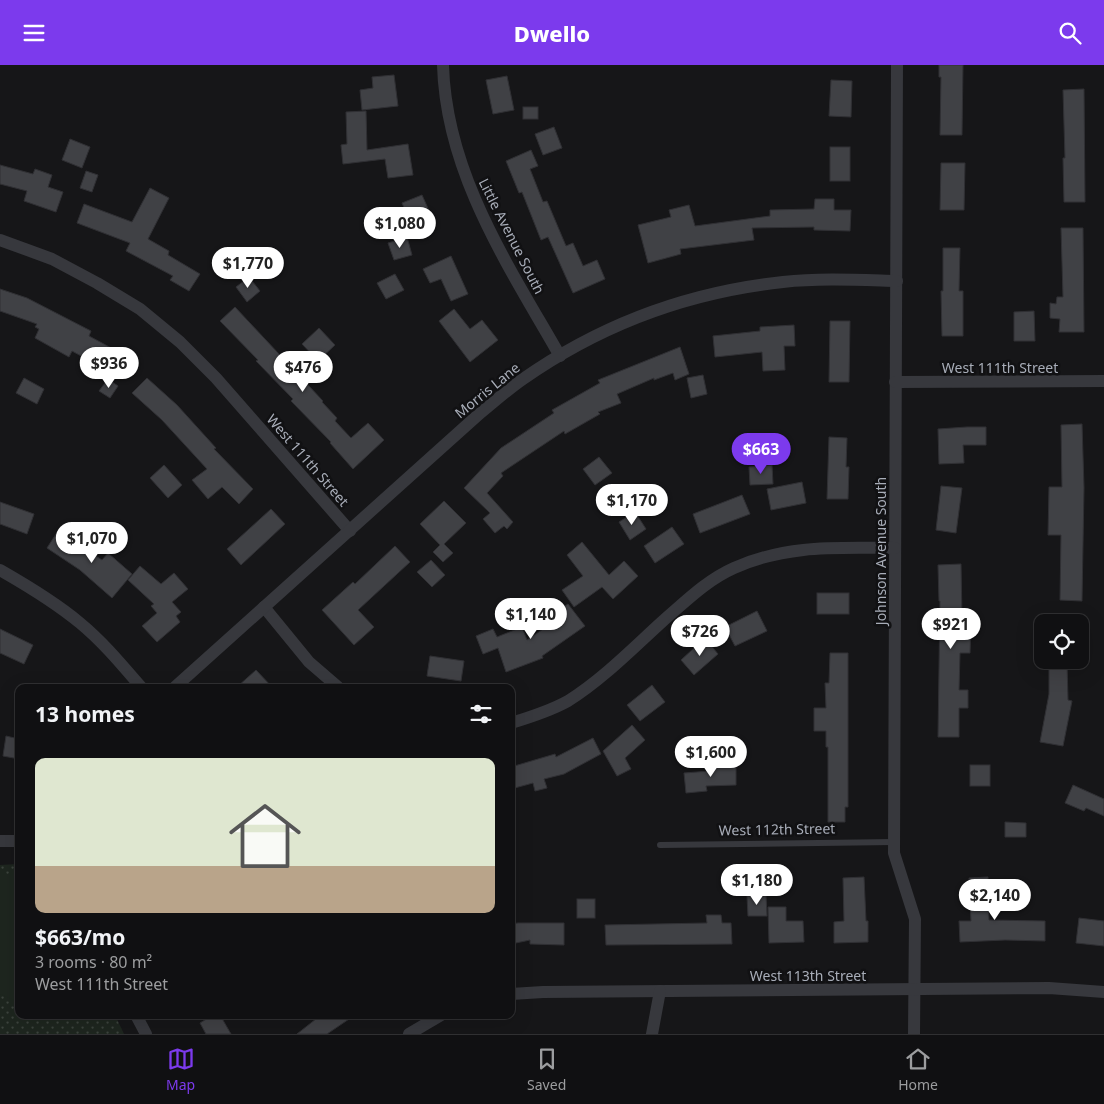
<!DOCTYPE html>
<meta charset="utf-8">
<style>
body{margin:0;font-family:"Noto Sans",sans-serif;background:#19191b;color:#f1f3f6;height:100vh;display:flex;flex-direction:column;font-size:19px;white-space:nowrap}
*{box-sizing:border-box;margin:0}
p{font-size:16px;color:#9c9d9f}
.icon{flex:none;width:28px;height:28px;fill:none;stroke:currentColor;stroke-width:2;stroke-linecap:round;stroke-linejoin:round}
.map{position:relative;flex:1;overflow:hidden}
.sheet{position:absolute;left:15px;top:619px;width:500px;height:335px;display:flex;flex-direction:column;background:#101012;border-radius:10px;box-shadow:0 5px 20px #0002,0 0 0 1px #303032}
.sheet>*{flex:none}
.tools{position:absolute;left:1034px;top:549px;display:grid;gap:10px}
.tools a{display:grid;place-items:center;width:55px;height:55px;border-radius:10px;background:#101012;box-shadow:0 5px 20px #0002,0 0 0 1px #303032;font-size:25px}
.price{position:absolute;translate:-50% -42px;padding:0 11px;border-radius:18px;background:#fff;color:#222;font-size:16px;line-height:32px;filter:drop-shadow(0 1px 2px #0008)}
.price::after{content:'';position:absolute;left:50%;top:30px;width:15px;height:11px;margin-left:-8px;background:inherit;clip-path:polygon(0 0,100% 0,50% 100%)}
.price.active{background:#7c3aed;color:#fff}
ul{padding:0;list-style:none}
li{display:grid;align-content:center;gap:10px;height:265px;padding:0 20px}
li span{display:grid;place-items:center;height:155px;border-radius:10px;color:#555}
li>.icon{margin-inline-start:auto}
span .icon{width:90px;height:90px;fill:#fffc;stroke-width:1}
li b{font-size:21px}
h2{display:flex;justify-content:space-between;align-items:center;height:60px;padding:0 20px;font-size:21px}
header{display:flex;justify-content:space-between;align-items:center;height:65px;padding:0 20px;background:#7c3aed;color:#fff;font-size:22px;font-weight:800}
.dock{display:flex;justify-content:space-around;align-items:center;height:70px;border-top:1px solid #303032;background:#101012;font-size:14px;color:#9c9d9f}
.dock a{display:grid;justify-items:center;gap:2px}
.dock .active{color:#7c3aed}
.map>svg:first-child{display:block}
.grass{fill:url(#grass-dots)}
.garden{fill:#1e261f}
.building{fill:#404145;stroke:#303034}
.lines{fill:none;stroke-linecap:round;stroke-linejoin:round}
.service{stroke:#37383d;stroke-width:6}
.minor{stroke:#37383d;stroke-width:12}
.labels{text-anchor:middle;dominant-baseline:central;stroke-width:5;stroke-linejoin:round;paint-order:stroke}
.street-label{font-size:14px;fill:#a8adb8;stroke:#111113}
</style>
<header><svg class="icon" aria-label="menu" viewBox="0 0 24 24"><path d="M4 6h16M4 12h16M4 18h16"/></svg>Dwello<svg class="icon" aria-label="search" viewBox="0 0 24 24"><circle cx="10" cy="10" r="6"/><path d="M15 15l6 6"/></svg></header>
<div class="map">
<svg width="1104" height="969" viewBox="0 0 1104 969">
<defs>
<pattern id="grass-dots" width="8" height="8" patternUnits="userSpaceOnUse" patternTransform="scale(1.25)"><rect width="8" height="8" fill="#1e261f"/><path d="M2 2h.1M6 6h.1" fill="none" stroke="#3c433d" stroke-width="1.8" stroke-linecap="round"/></pattern>
</defs>
<rect width="100%" height="100%" fill="#161618"/>
<path class="grass" d="M19,799V950H115L124,969H0V800Z"/>
<path class="garden" d="M0,811H19V937L0,929Z"/>
<g class="building">
<path d="M939,0H963L962,70H940L941,12H939Z"/>
<path d="M394,10L398,41L362,45L360,25L373,23L372,12Z"/>
<path d="M507,11L514,45L493,49L486,15Z"/>
<path d="M831,15L852,16L851,52L829,51Z"/>
<path d="M1084,24L1085,137H1064L1063,93H1065L1063,25Z"/>
<rect x="523" y="42" width="15" height="12"/>
<path d="M366,46L367,85L408,79L413,110L388,113L385,94L343,99L341,80L347,79L346,47Z"/>
<path d="M554,62L562,83L543,90L535,69Z"/>
<path d="M70,74L90,82L82,103L62,95Z"/>
<rect x="830" y="82" width="20" height="34"/>
<path d="M531,85L538,101L530,104L543,137L547,136L566,181L573,178L583,201L597,195L605,214L573,228L548,172L541,175L522,127L519,128L506,96Z"/>
<path d="M941,98H965L964,145H940Z"/>
<path d="M0,100L33,109L35,104L52,110L48,122L63,127L56,147L24,136L27,126L0,119Z"/>
<path d="M86,106L98,110L92,127L80,123Z"/>
<path d="M150,123L169,133L148,174L169,186L168,190L200,209L189,226L170,215L173,211L126,186L130,178L77,158L84,139L132,157Z"/>
<path d="M422,130L434,157L414,166L402,138Z"/>
<path d="M815,134H834V145H851L850,166L814,165V162L752,163L754,175L680,184L681,189L648,198L638,160L671,152L669,145L689,140L695,161L770,151V145L814,144Z"/>
<path d="M1061,163H1083L1084,267H1059L1060,254L1050,253V238L1056,239L1057,232H1063Z"/>
<path d="M407,172L412,190L394,195L388,178Z"/>
<path d="M943,183H960L959,226H963V271H942L941,226H943Z"/>
<path d="M451,191L468,229L451,236L441,214L430,218L423,204Z"/>
<path d="M395,209L404,225L386,234L377,218Z"/>
<path d="M249,212L260,226L247,237L236,222Z"/>
<path d="M0,224L27,233L91,266L89,271L126,291L116,310L72,286L69,292L35,273L39,264L35,262L37,259L0,246Z"/>
<path d="M235,242L323,336L322,337L337,353L335,356L351,373L368,358L384,375L353,404L330,378L331,377L291,336L293,334L256,296L258,295L220,256Z"/>
<path d="M454,244L470,264L482,255L498,275L470,297L439,256Z"/>
<path d="M1034,246L1035,276H1014V247Z"/>
<path d="M830,256H850L849,317H829Z"/>
<path d="M794,260L795,281H784L785,305L763,306L762,287L715,292L713,271L760,266V262Z"/>
<path d="M319,263L335,280L318,296L302,279Z"/>
<path d="M680,282L689,309L675,315L673,308L654,315V313L617,329L621,338L598,347L600,349L565,369L564,366L501,408L503,411L487,428L513,457L507,464L504,461L495,468L483,454L490,448L464,423L501,383L554,348L552,345L600,318L598,315Z"/>
<path d="M703,310L707,329L691,333L687,313Z"/>
<path d="M24,313L44,324L37,339L16,328Z"/>
<path d="M147,313L177,340L216,383L214,384L253,424L239,439L222,422L208,434L192,415L207,404L162,355L132,328Z"/>
<path d="M108,314L118,321L110,333L99,326Z"/>
<path d="M1082,359L1084,423L1082,536L1060,535L1061,470H1048L1049,422H1062L1061,360Z"/>
<path d="M967,362H986V380H963L964,398L939,399L938,364Z"/>
<path d="M829,372L847,373L846,402H849L848,434H827Z"/>
<path d="M599,392L612,408L595,420L583,404Z"/>
<path d="M164,400L182,420L168,433L150,413Z"/>
<path d="M772,400L773,419L750,420L749,402Z"/>
<path d="M802,417L806,438L771,445L767,424Z"/>
<path d="M941,421L962,423L956,468L936,465Z"/>
<path d="M742,430L750,449L700,468L693,449Z"/>
<path d="M444,436L466,458L444,479L453,488L443,497L433,487L440,480L420,459Z"/>
<path d="M0,437L34,449L27,469L0,459Z"/>
<path d="M271,444L285,459L241,500L227,484Z"/>
<path d="M635,447L646,464L630,475L619,457Z"/>
<path d="M672,462L684,479L655,498L644,481Z"/>
<path d="M58,466L102,495L108,488L132,509L112,533L80,505L47,483Z"/>
<path d="M582,477L609,510L624,496L638,511L613,534L602,522L574,542L562,525L583,511L567,490Z"/>
<path d="M395,481L410,497L358,545L374,562L354,580L322,545L353,517L355,519Z"/>
<path d="M431,495L445,510L432,522L417,507Z"/>
<path d="M961,499L962,554H971L970,588H960L959,625H968V643H959V672H938L940,536H939L938,500Z"/>
<path d="M140,501L161,519L174,508L188,524L172,537L181,547L176,551L180,557L157,577L142,561L157,548L151,541L154,539L128,515Z"/>
<rect x="817" y="528" width="32" height="21"/>
<path d="M568,539L585,561L542,591L543,593L506,607L498,583L483,589L476,571L493,564L497,572L522,562L527,575L558,554L554,548Z"/>
<path d="M757,546L767,566L735,581L725,562Z"/>
<path d="M0,564L33,580L24,599L0,588Z"/>
<path d="M705,573L718,589L694,610L681,595Z"/>
<path d="M830,588H848V742H845V757H828V682H826V666H814V643H826L825,618H829Z"/>
<path d="M430,591L464,596L461,616L427,611Z"/>
<path d="M1067,598L1068,635L1072,636L1063,681L1040,677L1049,629V599Z"/>
<path d="M256,605L272,622H237Z"/>
<path d="M652,620L665,637L640,656L627,640Z"/>
<path d="M632,660L645,675L625,693L631,704L617,711L603,686Z"/>
<path d="M6,671L19,674V694L3,691Z"/>
<path d="M593,673L601,689L564,709L544,714L547,723L535,726L533,718L511,724V702L555,689L556,692Z"/>
<path d="M736,698V720L706,721L707,726L686,728L684,708L710,706V699Z"/>
<rect x="970" y="700" width="20" height="21"/>
<path d="M1073,720L1104,734V751L1086,743L1084,746L1065,738Z"/>
<path d="M1005,757L1026,758V772H1005Z"/>
<path d="M864,812L866,856H868V877L834,878V857L844,856L843,813Z"/>
<path d="M988,812L989,855L1045,856V876L1005,875L960,877L959,856H971L969,813Z"/>
<path d="M747,831H766L767,851H748Z"/>
<rect x="577" y="834" width="18" height="19"/>
<path d="M768,842H786V856H803L804,877L769,878Z"/>
<path d="M706,850H721L722,858H731L732,879L606,880L605,860L707,858Z"/>
<path d="M1079,853L1104,856V881L1076,878Z"/>
<path d="M518,858H564V880L530,879V875L511,879V859Z"/>
<path d="M213,950H220L231,969H206L200,958Z"/>
<path d="M321,950H355L327,969H297Z"/>
</g>
<g class="lines">
<path class="service" d="M660,780L894,777"/>
<g class="minor">
<path d="M443,0C446,108 508,200 560,291"/>
<path d="M897,0L894,788L915,854L914,969"/>
<path d="M0,175L52,194L97,218L140,244L180,277L216,313L350,466"/>
<path d="M895,317L1104,316"/>
<path d="M0,505C28,521 55,537 80,558C103,577 122,600 141,622"/>
<path d="M264,542L309,597L338,622"/>
<path d="M175,622L478,350C493,338 507,325 523,314C600,260 689,227 783,217C820,213 859,215 897,216"/>
<path d="M511,658C531,652 550,646 568,636C603,614 633,583 664,555C686,536 707,515 734,503C788,479 838,483 895,483"/>
<path d="M0,776H19"/>
<path d="M511,929L543,927L1049,923L1104,927"/>
<path d="M136,950L146,969"/>
<path d="M409,969L441,950"/>
<path d="M652,969L660,926"/>
</g>
</g>
<g class="labels">
<g class="street-label">
<text transform="translate(512 171) rotate(63)">Little Avenue South</text>
<text x="1000" y="302">West 111th Street</text>
<text transform="translate(487 325) rotate(-39)">Morris Lane</text>
<text transform="translate(308 395) rotate(49)">West 111th Street</text>
<text transform="translate(880 486) rotate(-90)">Johnson Avenue South</text>
<text transform="translate(777 764) rotate(-1)">West 112th Street</text>
<text x="808" y="910">West 113th Street</text>
</g>
</g>
</svg>
<div class="tools">
<a><svg class="icon" aria-label="locate" viewBox="0 0 24 24"><circle cx="12" cy="12" r="6"/><path d="M12 2v4M12 18v4M2 12h4M18 12h4"/></svg></a>
</div>
<b class="price" style="left:400px;top:184px">$1,080</b>
<b class="price" style="left:248px;top:224px">$1,770</b>
<b class="price" style="left:109px;top:324px">$936</b>
<b class="price" style="left:303px;top:328px">$476</b>
<b class="price active" style="left:761px;top:410px">$663</b>
<b class="price" style="left:632px;top:461px">$1,170</b>
<b class="price" style="left:92px;top:499px">$1,070</b>
<b class="price" style="left:531px;top:575px">$1,140</b>
<b class="price" style="left:951px;top:585px">$921</b>
<b class="price" style="left:700px;top:592px">$726</b>
<b class="price" style="left:711px;top:713px">$1,600</b>
<b class="price" style="left:757px;top:841px">$1,180</b>
<b class="price" style="left:995px;top:856px">$2,140</b>
<section class="sheet">
<h2>13 homes<svg class="icon" aria-label="filters" viewBox="0 0 24 24"><path d="M4 7h16M4 17h16"/><circle cx="9" cy="7" r="2"/><circle cx="15" cy="17" r="2"/></svg></h2>
<ul>
<li><span style="background:linear-gradient(#dfe7d0 70%,#b9a48a 0)"><svg class="icon" aria-label="home" viewBox="0 0 24 24"><path d="M3 11l9-7 9 7M6 9v11h12V9"/></svg></span><div><b>$663/mo</b><p>3 rooms · 80 m²</p><p>West 111th Street</p></div></li>
</ul>
</section>
</div>
<nav class="dock">
<a class="active"><svg class="icon" aria-label="map" viewBox="0 0 24 24"><path d="M3 6l6-2 6 2 6-2v14l-6 2-6-2-6 2zM9 4v14M15 6v14"/></svg>Map</a>
<a><svg class="icon" aria-label="saved" viewBox="0 0 24 24"><path d="M7 4h10v16l-5-4-5 4z"/></svg>Saved</a>
<a><svg class="icon" aria-label="home" viewBox="0 0 24 24"><path d="M3 11l9-7 9 7M6 9v11h12V9"/></svg>Home</a>
</nav>
